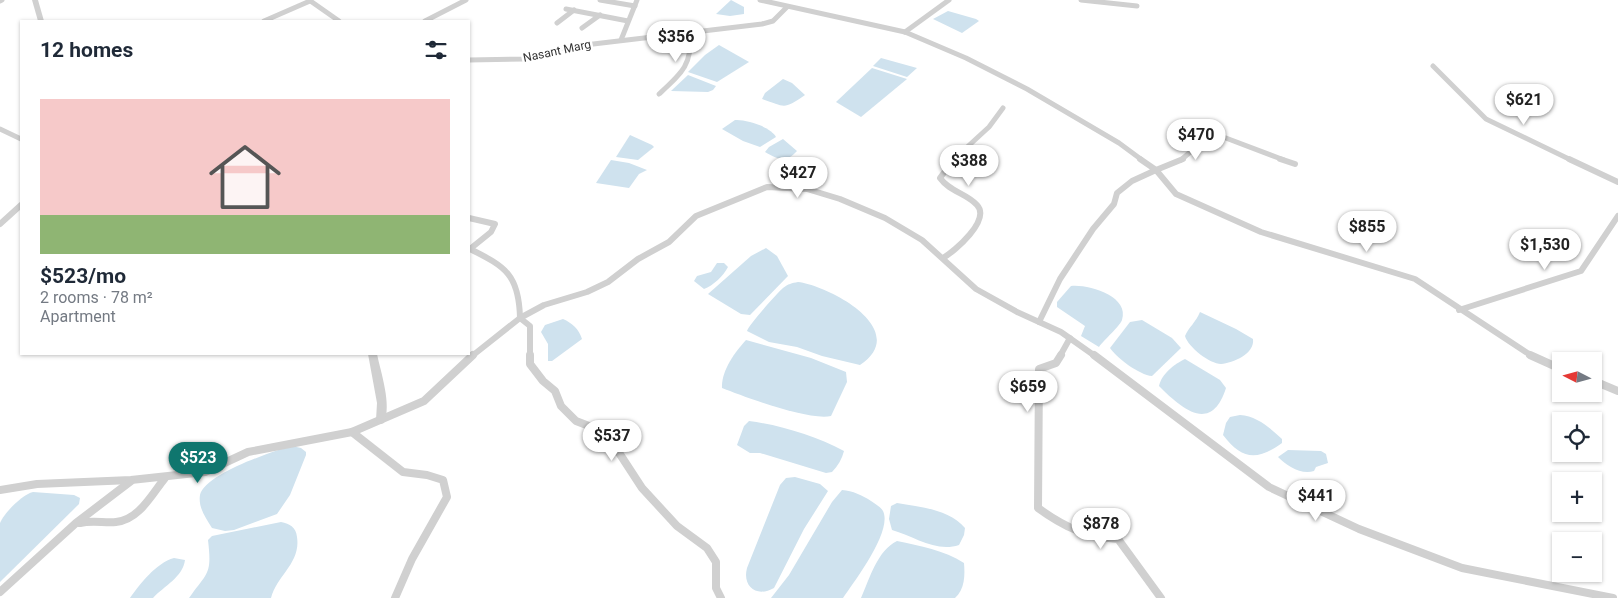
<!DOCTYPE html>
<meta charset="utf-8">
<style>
body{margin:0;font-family:Roboto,sans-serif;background:#f6f6f7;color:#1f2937;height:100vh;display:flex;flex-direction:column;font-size:19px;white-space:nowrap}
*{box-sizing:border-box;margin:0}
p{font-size:16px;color:#747a83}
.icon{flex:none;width:28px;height:28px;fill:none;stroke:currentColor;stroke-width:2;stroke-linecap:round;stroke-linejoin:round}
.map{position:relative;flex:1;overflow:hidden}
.drawer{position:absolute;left:20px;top:20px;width:450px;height:335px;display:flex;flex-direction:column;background:#fff;border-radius:0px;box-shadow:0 1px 4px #0004}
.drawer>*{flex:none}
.needle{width:32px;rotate:276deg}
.fabs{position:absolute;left:1552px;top:352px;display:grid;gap:10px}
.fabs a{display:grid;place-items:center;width:50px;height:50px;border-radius:0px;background:#fff;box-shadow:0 1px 4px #0004;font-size:25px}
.price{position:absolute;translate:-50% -42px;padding:0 11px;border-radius:18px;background:#fff;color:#222;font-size:16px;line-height:32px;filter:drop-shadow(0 1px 2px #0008)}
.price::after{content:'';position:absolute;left:50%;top:30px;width:15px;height:11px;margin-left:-8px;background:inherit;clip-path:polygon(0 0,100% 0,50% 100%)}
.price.on{background:#0f766e;color:#fff}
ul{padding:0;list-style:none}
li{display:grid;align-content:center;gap:10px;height:265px;padding:0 20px}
li span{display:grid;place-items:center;height:155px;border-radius:0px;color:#555}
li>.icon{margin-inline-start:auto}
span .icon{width:90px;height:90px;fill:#fffc;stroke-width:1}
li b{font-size:21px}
h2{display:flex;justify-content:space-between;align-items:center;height:60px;padding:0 20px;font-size:21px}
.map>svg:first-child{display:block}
.water{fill:#cfe2ee}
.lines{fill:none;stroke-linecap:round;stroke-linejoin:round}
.minor-far2{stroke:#d0d0d0;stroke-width:5}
.minor-far1{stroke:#d0d0d0;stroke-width:6}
.minor{stroke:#d0d0d0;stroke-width:8}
.tertiary{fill:#d0d0d0;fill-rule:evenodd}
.labels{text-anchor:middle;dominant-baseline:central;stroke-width:5;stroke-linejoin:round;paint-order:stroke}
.far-street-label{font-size:12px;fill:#333;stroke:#fff}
</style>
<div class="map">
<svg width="1618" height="598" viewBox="0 0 1618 598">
<rect width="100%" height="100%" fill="#fff"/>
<g class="water">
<path d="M731,0L744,7V14L730,16L716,14Z"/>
<path d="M948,11L976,19L979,21L962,33L933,19Z"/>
<path d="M719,45L749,62L717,82L688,72L705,55Z"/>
<path d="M881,58L917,68L907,77L873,66Z"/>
<path d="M872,68L907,79L861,117L836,102Z"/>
<path d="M688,75L716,86L713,90L708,92L671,91Z"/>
<path d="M783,79L792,83L805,95C783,110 786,107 762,99L765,93Z"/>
<path d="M735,120C746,119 771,127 776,137L760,147L743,141L722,129Z"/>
<path d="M630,135L652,145L654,147L638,160L616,157Z"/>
<path d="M783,139L797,151C785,164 778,159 765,152L769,147Z"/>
<path d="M611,160L629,163L647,170L639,174L629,188L596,183Z"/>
<path d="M766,248L777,256L788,276L750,315L741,314L708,294L751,256Z"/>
<path d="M717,263H724L728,267C724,275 713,286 704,289L694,281L697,276L711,272Z"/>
<path d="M798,282C830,286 912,330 860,365L822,356L797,347L769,342L747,331C748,326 778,292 783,288C788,284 792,283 798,282Z"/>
<path d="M1071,286C1088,284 1130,296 1122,320C1119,327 1104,340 1099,347L1081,336L1085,326L1057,307V302Z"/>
<path d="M1200,312L1236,329L1253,339C1255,354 1233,363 1221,364C1210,364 1188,347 1185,336C1189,327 1196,322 1200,312Z"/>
<path d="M563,319C572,323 579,329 582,339L552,361H548V344L541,332L545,325Z"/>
<path d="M1142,320L1172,338L1181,348L1152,376C1139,375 1117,358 1110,348L1130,322Z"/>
<path d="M746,340L811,358L846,372L847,382L831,416C809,421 745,397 722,388C721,371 735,352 746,340Z"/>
<path d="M1185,359L1220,380L1226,388C1211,435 1181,408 1159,386C1161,375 1174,364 1185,359Z"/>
<path d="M1240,415C1257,416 1270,428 1282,439V443C1257,461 1242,460 1223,435L1226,423L1230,417Z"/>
<path d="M749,421C780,425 816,436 844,451C842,459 838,466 832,472L826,473L760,453H750L737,445L744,426Z"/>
<path d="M292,446L301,448L306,452V455L290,495L277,514L234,530L225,531L212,528C206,518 198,508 200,495C205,474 273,451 292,446Z"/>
<path d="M1288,450L1321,451L1326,454L1328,463L1316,467L1314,471C1301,475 1287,466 1278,457Z"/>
<path d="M795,477L820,484L828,491L804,529L774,588C757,598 742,587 747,568L780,485L786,478Z"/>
<path d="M842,490C853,491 862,495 871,501C875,504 881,507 883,511C893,531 854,582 843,598H771L789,575L832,502Z"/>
<path d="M33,492L74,495L80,498L79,504L0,582C0,569 0,532 0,523C4,513 23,494 33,492Z"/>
<path d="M897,503C920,507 949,509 965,528L964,535L959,545C936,553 914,536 892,530L889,519L891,506Z"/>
<path d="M281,522C290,524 296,527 297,537C301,563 277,575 271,598H189C208,571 212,575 208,540L212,536Z"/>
<path d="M897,541C920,546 944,550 964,563C965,575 965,589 955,598H861C870,578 877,551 897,541Z"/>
<path d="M174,558L185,560C183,577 164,586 153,598H130C140,584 156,563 174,558Z"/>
</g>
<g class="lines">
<g class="minor-far2">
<path d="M309,0L339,21"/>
<path d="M600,0L635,6"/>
<path d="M760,0L905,32L966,58L1027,89L1119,143L1142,160"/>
<path d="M1081,0L1137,6"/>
<path d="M0,1L2,0"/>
<path d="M566,9L628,21"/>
<path d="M264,21L310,1"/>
<path d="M425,21L466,0"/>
<path d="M557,23L574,10"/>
<path d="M582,28L600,15"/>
<path d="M905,32L949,0"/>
<path d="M621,40L637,0"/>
<path d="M469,60L524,59L568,47L762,24L773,21L787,7"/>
<path d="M1433,66L1486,119L1571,160"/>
<path d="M659,94C682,73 692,65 691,32"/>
<path d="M0,129L21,139"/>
<path d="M1210,132L1284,160"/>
<path d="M953,160L989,127L1003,108"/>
<path d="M1181,160L1204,140L1213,124"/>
</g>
<g class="minor-far1">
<path d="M1183,159L1156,170L1176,194L1261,232L1415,279L1532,356"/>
<path d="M1280,159L1295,164"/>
<path d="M1569,159L1618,182"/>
<path d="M469,218L495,224L491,232L470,249C506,267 519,275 520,318"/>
<path d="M0,224L21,205"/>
<path d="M943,258C955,251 991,220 977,205C966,193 950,192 940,178L954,159"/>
<path d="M1459,310L1581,271L1618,216"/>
<path d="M520,318L530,326V356"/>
<path d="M1039,322L1060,279L1093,229L1114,204L1117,193L1132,181L1156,170L1140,159"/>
<path d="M472,356L520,318L544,305L587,292L608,282L638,259L669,242L696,216L767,187L807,189L840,199L885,218L922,240L976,289L1017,312L1061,332L1095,356"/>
<path d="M1060,356L1070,338"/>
</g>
<g class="minor">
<path d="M530,355V364L543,381L555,391L561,406L576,421L589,426L612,442L642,488L677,526L707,548L716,562V588L721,598"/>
<path d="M1061,355L1056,363L1039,369L1038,508C1064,527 1086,537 1118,539L1161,598"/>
<path d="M1094,355L1269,487L1359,529L1462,568L1613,598"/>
<path d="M1530,355L1561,369"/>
<path d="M1594,381L1618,391"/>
<path d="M352,432L403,472L427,475L443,480L447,497L412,559L395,598"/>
<path d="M0,490L37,484L131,480L205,472L248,452L352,432L424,401L473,355"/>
<path d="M80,523C92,520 104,523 116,522C139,520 152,494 165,478"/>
<path d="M0,592L76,523L131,481"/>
</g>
<g class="tertiary">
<path d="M32,0H38L44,21H38Z"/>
<path d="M368,354H377C381,373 392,405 384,423L381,424L378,423L376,420L377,403Z"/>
</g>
</g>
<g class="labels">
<g class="far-street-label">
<text transform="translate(557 51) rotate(-12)">Nasant Marg</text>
</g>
</g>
</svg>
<div class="fabs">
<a><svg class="needle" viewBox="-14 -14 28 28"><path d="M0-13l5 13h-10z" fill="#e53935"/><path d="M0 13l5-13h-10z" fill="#747a83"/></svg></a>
<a><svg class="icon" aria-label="locate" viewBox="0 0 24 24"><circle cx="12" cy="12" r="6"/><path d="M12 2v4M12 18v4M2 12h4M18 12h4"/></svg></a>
<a>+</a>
<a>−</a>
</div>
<b class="price" style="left:676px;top:63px">$356</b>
<b class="price" style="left:1524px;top:126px">$621</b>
<b class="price" style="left:1196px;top:161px">$470</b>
<b class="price" style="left:969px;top:187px">$388</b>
<b class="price" style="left:798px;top:199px">$427</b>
<b class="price" style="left:1367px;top:253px">$855</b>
<b class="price" style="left:1545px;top:271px">$1,530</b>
<b class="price" style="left:1028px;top:413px">$659</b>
<b class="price" style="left:612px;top:462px">$537</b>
<b class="price on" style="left:198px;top:484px">$523</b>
<b class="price" style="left:1316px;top:522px">$441</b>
<b class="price" style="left:1101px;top:550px">$878</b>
<section class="drawer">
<h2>12 homes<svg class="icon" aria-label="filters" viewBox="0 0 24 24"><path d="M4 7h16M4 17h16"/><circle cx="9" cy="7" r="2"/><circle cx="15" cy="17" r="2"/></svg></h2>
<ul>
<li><span style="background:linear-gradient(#f6c9c9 75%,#8fb573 0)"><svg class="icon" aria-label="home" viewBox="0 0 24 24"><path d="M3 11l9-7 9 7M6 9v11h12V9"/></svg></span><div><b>$523/mo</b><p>2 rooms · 78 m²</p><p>Apartment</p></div></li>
</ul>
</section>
</div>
